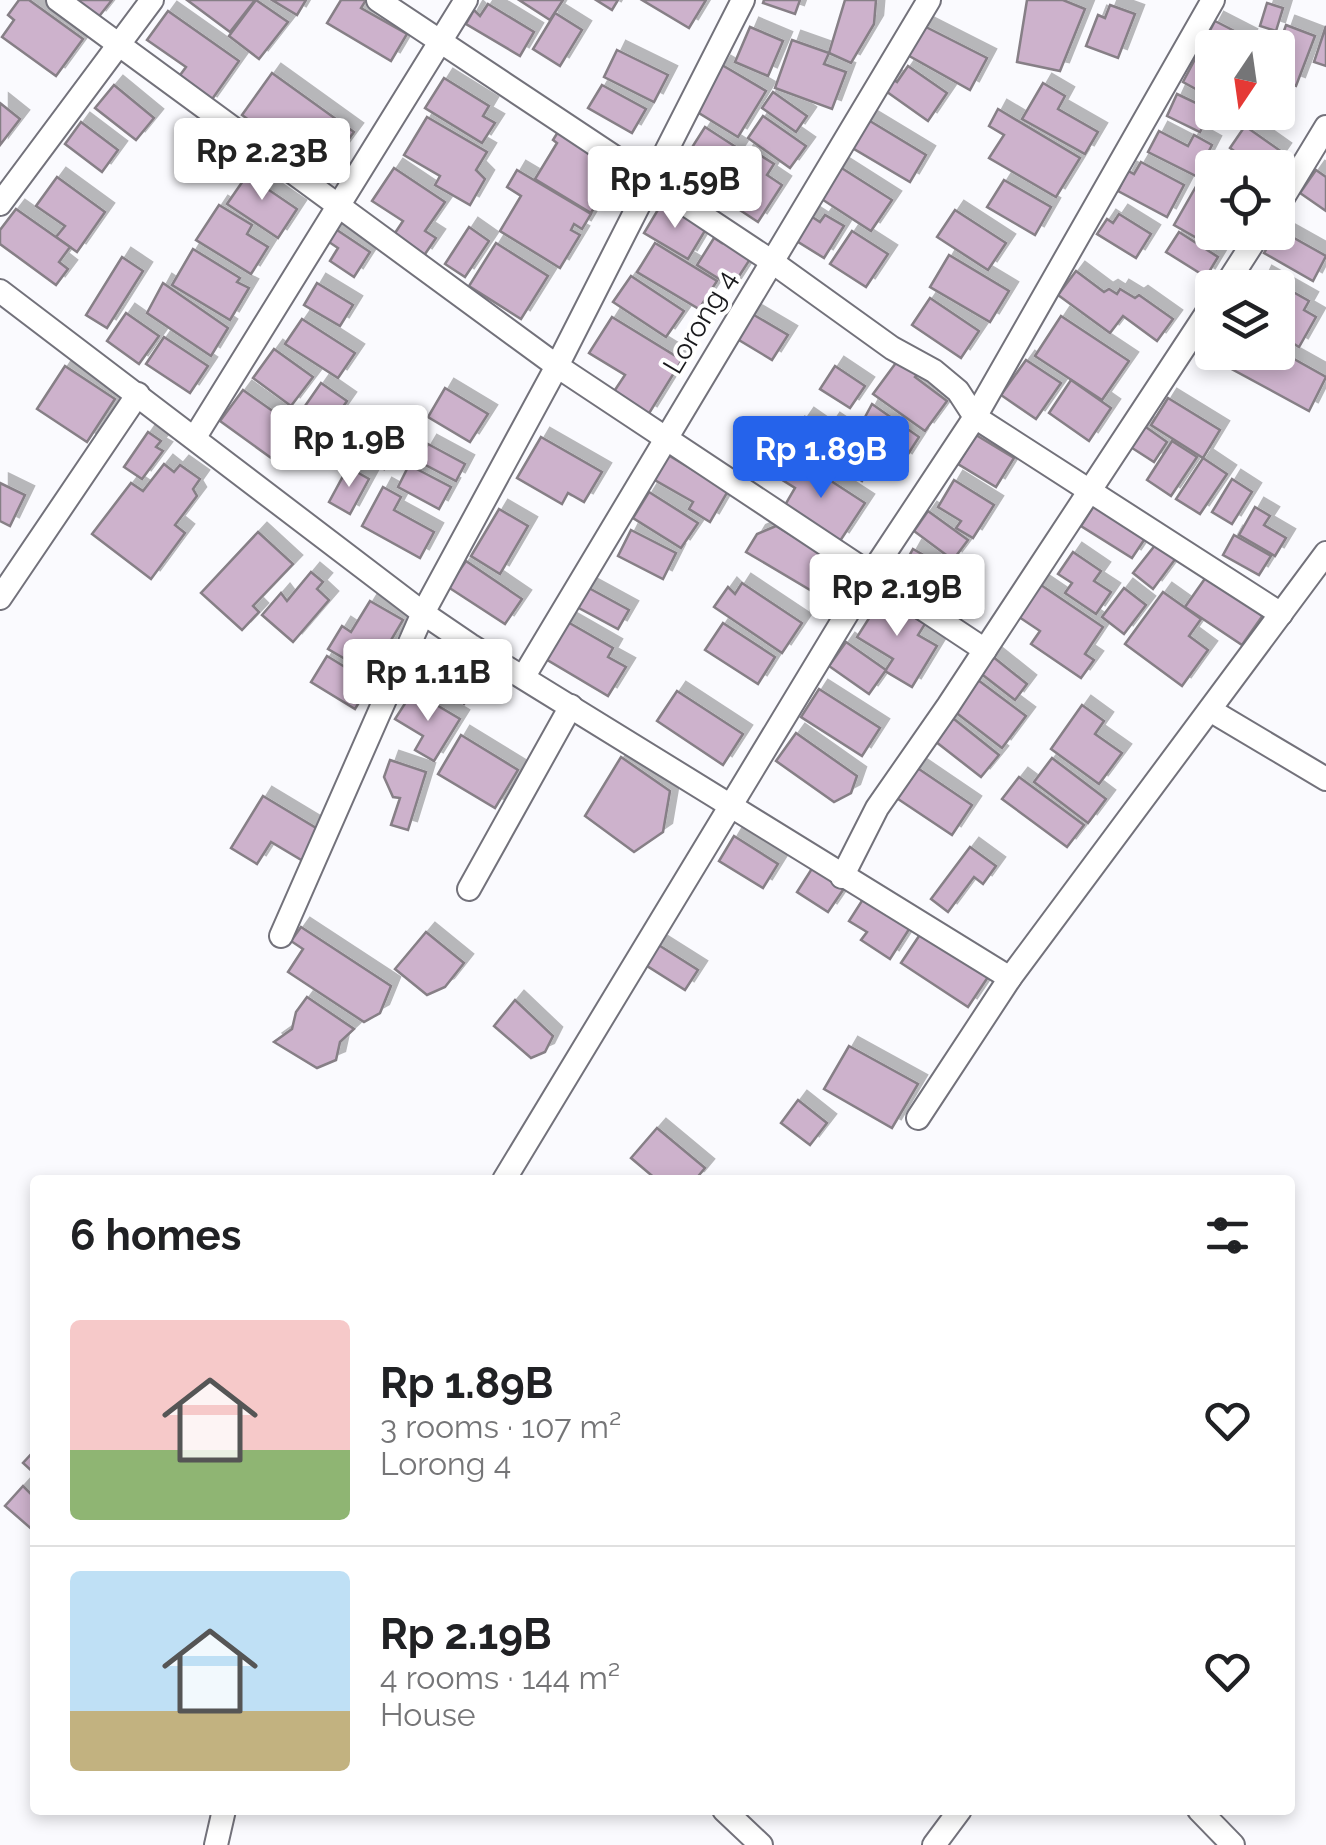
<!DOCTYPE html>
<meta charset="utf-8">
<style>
body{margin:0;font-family:Raleway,sans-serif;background:#f2f2f2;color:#202124;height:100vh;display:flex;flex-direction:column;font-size:38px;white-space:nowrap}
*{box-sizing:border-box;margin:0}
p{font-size:32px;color:#757577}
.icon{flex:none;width:55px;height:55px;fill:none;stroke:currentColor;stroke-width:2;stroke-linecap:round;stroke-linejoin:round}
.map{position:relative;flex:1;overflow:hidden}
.details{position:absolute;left:30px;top:1175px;width:1265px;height:640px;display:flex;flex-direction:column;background:#fff;border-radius:10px;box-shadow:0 5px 15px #0003}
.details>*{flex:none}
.needle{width:65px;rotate:193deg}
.tools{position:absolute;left:1195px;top:30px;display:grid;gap:20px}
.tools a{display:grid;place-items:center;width:100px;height:100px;border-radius:10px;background:#fff;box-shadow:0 5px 15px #0003;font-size:50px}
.price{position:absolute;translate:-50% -85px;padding:0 22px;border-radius:10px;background:#fff;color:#222;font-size:32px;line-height:65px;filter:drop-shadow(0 2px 5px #0008)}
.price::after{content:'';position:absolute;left:50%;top:60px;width:30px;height:22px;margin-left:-15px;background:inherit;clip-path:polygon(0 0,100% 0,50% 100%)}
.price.active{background:#2563eb;color:#fff}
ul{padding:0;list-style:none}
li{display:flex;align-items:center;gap:30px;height:250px;padding:0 40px}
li+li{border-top:2px solid #e0e0e0}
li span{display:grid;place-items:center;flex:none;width:280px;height:200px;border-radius:10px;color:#555}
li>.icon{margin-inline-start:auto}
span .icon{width:120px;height:120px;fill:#fffc;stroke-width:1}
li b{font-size:42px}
h2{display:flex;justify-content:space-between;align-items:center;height:120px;padding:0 40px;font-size:42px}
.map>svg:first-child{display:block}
.building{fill:#cdb2cc;stroke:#867f86;stroke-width:2.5;filter:url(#shadow)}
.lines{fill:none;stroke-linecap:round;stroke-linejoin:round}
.minor-casing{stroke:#73727b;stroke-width:26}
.minor{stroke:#fff;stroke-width:22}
.labels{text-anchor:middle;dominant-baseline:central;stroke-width:8;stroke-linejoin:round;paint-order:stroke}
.street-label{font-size:28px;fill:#1a1a1d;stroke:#fff}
</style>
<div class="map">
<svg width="1326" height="1845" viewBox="0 0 1326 1845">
<defs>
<filter id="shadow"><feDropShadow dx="9" dy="-9" stdDeviation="0" flood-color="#0004"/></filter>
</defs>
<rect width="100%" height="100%" fill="#fafafe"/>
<g class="building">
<path d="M19,0H29L83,39L56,76L2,37L14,20L8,15Z"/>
<path d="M74,0H112L97,19Z"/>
<path d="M187,0H255L230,32Z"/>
<path d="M256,0L288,22L259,59L229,36Z"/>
<path d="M272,0H306L297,15Z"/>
<path d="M341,0H366L361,8L407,34L391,61L327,23Z"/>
<path d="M519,0H563L550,20Z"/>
<path d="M596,0H618L612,10Z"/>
<path d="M642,0H706L689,28Z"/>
<path d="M764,0H800L795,14L763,3Z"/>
<path d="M845,0H876L874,24L851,63L829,53Z"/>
<path d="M1027,0H1063L1085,9L1060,71L1017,62Z"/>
<path d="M1267,3L1283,8L1276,31L1260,26Z"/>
<path d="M488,4L534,32L520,56L466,24L474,10L480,16Z"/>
<path d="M1110,5L1135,14L1118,58L1086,46L1098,15L1105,18Z"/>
<path d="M168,11L239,61L208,105L175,82L186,67L147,40Z"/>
<path d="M555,13L582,30L560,66L533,49Z"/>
<path d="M1215,21L1248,38L1243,48H1212V98L1183,82Z"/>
<path d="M920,24L987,58L970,90L904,53Z"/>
<path d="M1286,25L1315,36L1296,86L1278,79V48Z"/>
<path d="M1326,26V66L1314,62Z"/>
<path d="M750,27L783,41L768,76L735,62Z"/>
<path d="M792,40L829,53L824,64L846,72L832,109L775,88Z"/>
<path d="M617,50L668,75L654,102L604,77Z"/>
<path d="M722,65L766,91L738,137L694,110Z"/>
<path d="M908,66L947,93L928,121L880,87L888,76L897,82Z"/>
<path d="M272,73L354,132L323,174L242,115Z"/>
<path d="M444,78L489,106L483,116L495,123L482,143L425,108Z"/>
<path d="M1043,83L1065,96L1058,109L1098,132L1085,154L1022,119Z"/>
<path d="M114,85L154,118L136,140L95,108Z"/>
<path d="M602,85L646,109L632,133L588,108Z"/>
<path d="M773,92L807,116L796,132L762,108Z"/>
<path d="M1177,94L1211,110L1200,132L1167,116Z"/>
<path d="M0,103L20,119L0,145Z"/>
<path d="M998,109L1080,158L1056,197L989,158L1004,135L989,126Z"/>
<path d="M763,116L806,146L790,168L748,138Z"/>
<path d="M427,117L487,152L476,170L485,179L470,205L435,185L440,176L404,155Z"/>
<path d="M865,118L926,155L910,182L849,146Z"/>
<path d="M81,122L118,150L102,172L65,144Z"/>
<path d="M1245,126L1282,152L1271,168H1258L1230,148Z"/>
<path d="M561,127L592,146L588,153L617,171L591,213L535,179L557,143L553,140Z"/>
<path d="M705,127L739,149L709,195L675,174Z"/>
<path d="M1159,131L1188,146L1194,135L1212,145L1196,176L1148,152Z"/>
<path d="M749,148L774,164L767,175L782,185L758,222L717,195Z"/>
<path d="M1141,162L1184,185L1167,217L1118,191L1128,171L1134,174Z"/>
<path d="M254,165L273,177L266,188L297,209L278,238L227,204Z"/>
<path d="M840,167L892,200L871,231L820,198Z"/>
<path d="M394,168L445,202L425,231L436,238L423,257L393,236L403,221L372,201Z"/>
<path d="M517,170L591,214L582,229L574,224L571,230L580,235L560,268L500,231L521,196L507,187Z"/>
<path d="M1316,170L1326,177V211L1300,193Z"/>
<path d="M57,177L105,212L77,252L56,237L65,226L36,206Z"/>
<path d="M1004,180L1051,207L1035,235L987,207Z"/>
<path d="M1198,183L1212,192V232H1225L1216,249L1174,225Z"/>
<path d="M662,203L706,229L688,259L644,233Z"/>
<path d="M219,205L252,225L247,234L268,247L251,274L196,240Z"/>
<path d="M16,209L70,247L59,262L68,269L56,285L0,244V230Z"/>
<path d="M955,210L1006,243L988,270L937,237Z"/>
<path d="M803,211L820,222L825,215L844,226L824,258L787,235Z"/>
<path d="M1119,214L1151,234L1136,258L1097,234L1107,219L1113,223Z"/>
<path d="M331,226L370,252L354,277L330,261L338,248L323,238Z"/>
<path d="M469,227L489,241L465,277L445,264Z"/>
<path d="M1278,229L1326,256L1313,281L1264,253Z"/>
<path d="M852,231L888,254L866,287L830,264Z"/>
<path d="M1179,232L1218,257L1206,277L1166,252Z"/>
<path d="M727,236L754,253L732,287L697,265L714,238L722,243Z"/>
<path d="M496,243L548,276L521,319L469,286Z"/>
<path d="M655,243L717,281L699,309L637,272Z"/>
<path d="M193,249L240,278L237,282L249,288L230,320L172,285Z"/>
<path d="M949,255L1009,291L990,322L930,287Z"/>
<path d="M122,257L143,271L107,328L86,315Z"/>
<path d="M1076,271L1104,292L1109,289L1117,294L1120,289L1135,298L1139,295L1173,319L1157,341L1123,316L1110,333L1058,295Z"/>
<path d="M1263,275L1309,301L1304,310L1316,317L1299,347L1278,334V288H1257Z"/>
<path d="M631,276L684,311L666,337L613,302Z"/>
<path d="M163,283L228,328L211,356L147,313Z"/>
<path d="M317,283L353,305L340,326L304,305Z"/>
<path d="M930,298L979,331L961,358L912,325Z"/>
<path d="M749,312L788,335L772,360L734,337Z"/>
<path d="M126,313L159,336L139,364L107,341Z"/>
<path d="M1061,316L1129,361L1102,400L1035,356Z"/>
<path d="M612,317L682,360L648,415L613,393L625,375L589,353Z"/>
<path d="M302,319L355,353L338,378L285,344Z"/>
<path d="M164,337L208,366L190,393L146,364Z"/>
<path d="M274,349L313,377L291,406L253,378Z"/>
<path d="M1278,350L1326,377L1309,411L1215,360L1220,352Z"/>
<path d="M901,356L920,370L915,377L947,401L925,431L873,394Z"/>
<path d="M1026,360L1061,383L1036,419L1001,395Z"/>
<path d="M65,366L115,399L87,442L37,409Z"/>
<path d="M835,366L865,386L850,408L820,389Z"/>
<path d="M1071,380L1111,408L1089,441L1049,413Z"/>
<path d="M321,383L347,401L331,424L305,406Z"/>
<path d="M445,388L488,414L470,442L428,417Z"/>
<path d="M243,390L308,436L285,468L220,421Z"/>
<path d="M1168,398L1220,430L1203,458L1151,425Z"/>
<path d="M872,404L919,437L903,462L858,430Z"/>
<path d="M805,417L825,431L831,422L880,455L862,481L847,471L841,479L788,442Z"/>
<path d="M361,423L398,443L384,469L347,448Z"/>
<path d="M1143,425L1167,442L1154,462L1129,446Z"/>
<path d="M148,432L161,441L156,447L163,451L142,479L124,467Z"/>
<path d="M976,435L1014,458L996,487L958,464Z"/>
<path d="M541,437L602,472L584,502L568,493L562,504L517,478Z"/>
<path d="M1172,441L1197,457L1171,496L1147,480Z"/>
<path d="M428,444L465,464L456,481L418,461Z"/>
<path d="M668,455L728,491L710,522L689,509L693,502L653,479Z"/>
<path d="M1203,458L1227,474L1200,514L1176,499Z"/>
<path d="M784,463L802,475L808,466L865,503L840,541L785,505L795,488L776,476Z"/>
<path d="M164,464L174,472L180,465L200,479L193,489L197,496L175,525L185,533L151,579L92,534L131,483L143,491Z"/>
<path d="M409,465L451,487L439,509L398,487Z"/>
<path d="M348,467L369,479L350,514L329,502Z"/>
<path d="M1232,479L1252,492L1232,524L1212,512Z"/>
<path d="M954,480L994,505L973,538L956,528L961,521L938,507Z"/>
<path d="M0,483L25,495L10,526L0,521Z"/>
<path d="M383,487L401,497L394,510L434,532L420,558L362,526Z"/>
<path d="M649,492L698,523L681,548L633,518Z"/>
<path d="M1097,501L1148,534L1132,558L1081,526Z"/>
<path d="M1255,507L1270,516L1264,525L1286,538L1275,556L1239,535Z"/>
<path d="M499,509L528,526L500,574L471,556Z"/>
<path d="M928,511L968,540L953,560L914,531Z"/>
<path d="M776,526L846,568L827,600L746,552L757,534Z"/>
<path d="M631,530L676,553L663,579L618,556Z"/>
<path d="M258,532L293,564L253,606L259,612L242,630L201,593Z"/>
<path d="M1234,535L1271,556L1259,575L1223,555Z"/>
<path d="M1160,539L1179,554L1153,589L1133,573Z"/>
<path d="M913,549L964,578L946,610L895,581Z"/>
<path d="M1073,552L1101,571L1094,581L1111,592L1096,614L1065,593L1072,583L1058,574Z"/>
<path d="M466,561L522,599L505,624L448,587Z"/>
<path d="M1211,570L1268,608L1242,645L1185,607Z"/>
<path d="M311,572L323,582L317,589L329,600L293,642L262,615L281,593L287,601Z"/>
<path d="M742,583L802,623L782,653L714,607L728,587L735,594Z"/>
<path d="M1038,583L1103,627L1085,654L1094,660L1081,678L1031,644L1040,631L1016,615Z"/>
<path d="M587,587L629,610L618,629L577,607Z"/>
<path d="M1124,588L1146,605L1124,634L1102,617Z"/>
<path d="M871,591L925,624L918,635L937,646L912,687L885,671L893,659L857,637L873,612L867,609Z"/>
<path d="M1163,592L1201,619L1189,636L1208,650L1182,686L1125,644Z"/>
<path d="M370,601L403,620L371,674L328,649L342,626L351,632Z"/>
<path d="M566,621L613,648L608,657L626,667L608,696L544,658Z"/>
<path d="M723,623L775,657L758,684L705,650Z"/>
<path d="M846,642L886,670L869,694L829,666Z"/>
<path d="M444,653L481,683L464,704L427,674Z"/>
<path d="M327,656L371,683L355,709L311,682Z"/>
<path d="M992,656L1027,684L1015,700L979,672Z"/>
<path d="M978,680L1026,716L1002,748L954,711Z"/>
<path d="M819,689L880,728L862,756L801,717Z"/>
<path d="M413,691L460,719L434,761L415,750L423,736L395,719Z"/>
<path d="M677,691L743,734L723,765L657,721Z"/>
<path d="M1082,705L1104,721L1095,734L1122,753L1099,784L1051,749Z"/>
<path d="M949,715L999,755L981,777L931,738Z"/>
<path d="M796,733L857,776L851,793L834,802L776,761Z"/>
<path d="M461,735L518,770L495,808L438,774Z"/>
<path d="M621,757L670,791L663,832L634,852L585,816Z"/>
<path d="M1052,758L1106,799L1088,823L1034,782Z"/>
<path d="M390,760L426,772L408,830L391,825L400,798L393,797L384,777Z"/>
<path d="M916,767L972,805L952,835L895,797Z"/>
<path d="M1019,777L1084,825L1067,847L1002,799Z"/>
<path d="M263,796L321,831L303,861L271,842L257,864L231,848Z"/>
<path d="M734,836L778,864L763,888L719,861Z"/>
<path d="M970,847L996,866L983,884L974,877L948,912L931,899Z"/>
<path d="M813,867L845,887L828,912L797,892Z"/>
<path d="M867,893L913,923L890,959L861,940L867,932L849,921Z"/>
<path d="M301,927L391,986L380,1013L364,1022L288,972L303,949L291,941Z"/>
<path d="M923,930L990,974L968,1007L901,963Z"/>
<path d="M426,932L464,963L445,987L427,995L395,969Z"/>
<path d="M657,944L698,970L685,990L644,964Z"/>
<path d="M307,997L354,1029L340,1042L336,1060L317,1068L274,1042L292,1029L296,1012Z"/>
<path d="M515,1000L553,1036L545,1052L531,1058L494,1026Z"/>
<path d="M849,1046L918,1084L892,1128L824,1089Z"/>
<path d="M798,1100L827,1123L810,1145L781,1123Z"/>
<path d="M657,1128L705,1168L695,1180H657L631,1158Z"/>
<path d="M35,1450V1474L23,1463Z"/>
<path d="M23,1486L35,1498V1532L5,1506Z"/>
</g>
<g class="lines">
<defs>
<g id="minor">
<path d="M58,0L557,366L985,650"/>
<path d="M378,0L771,261L892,348L934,371L958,391L975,417L1281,614"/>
<path d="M0,204L152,0"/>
<path d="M1278,206L1326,127"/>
<path d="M1224,288L1260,232"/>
<path d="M0,291L423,613L470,645L1010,978"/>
<path d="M195,437L466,0"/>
<path d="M0,598L138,394"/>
<path d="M524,676L929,0"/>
<path d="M1210,710L1326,779"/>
<path d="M842,877L877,808L948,706L1212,305"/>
<path d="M469,889L571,706"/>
<path d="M281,936L423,613L557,366L743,0"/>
<path d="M918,1118L1010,978L1326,553"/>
<path d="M504,1180L871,574L975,417L1213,0"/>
<path d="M724,1810L761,1845"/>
<path d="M1199,1810L1233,1845"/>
<path d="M216,1845L224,1810"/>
<path d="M934,1845L960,1810"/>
</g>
</defs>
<use href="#minor" class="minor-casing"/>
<use href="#minor" class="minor"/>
</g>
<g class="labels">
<g class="street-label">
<text transform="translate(700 322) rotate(-59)">Lorong 4</text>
</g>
</g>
</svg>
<div class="tools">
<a><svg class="needle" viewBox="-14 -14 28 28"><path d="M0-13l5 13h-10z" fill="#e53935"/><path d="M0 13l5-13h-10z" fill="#757577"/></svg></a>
<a><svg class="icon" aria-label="locate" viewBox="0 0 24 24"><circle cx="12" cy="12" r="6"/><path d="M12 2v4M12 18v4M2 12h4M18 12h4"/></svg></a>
<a><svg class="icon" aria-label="layers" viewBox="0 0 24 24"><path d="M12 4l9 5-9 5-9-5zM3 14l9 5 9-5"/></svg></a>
</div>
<b class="price" style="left:262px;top:203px">Rp 2.23B</b>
<b class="price" style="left:675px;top:231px">Rp 1.59B</b>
<b class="price" style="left:349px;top:490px">Rp 1.9B</b>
<b class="price active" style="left:821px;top:501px">Rp 1.89B</b>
<b class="price" style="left:897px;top:639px">Rp 2.19B</b>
<b class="price" style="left:428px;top:724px">Rp 1.11B</b>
<section class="details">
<h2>6 homes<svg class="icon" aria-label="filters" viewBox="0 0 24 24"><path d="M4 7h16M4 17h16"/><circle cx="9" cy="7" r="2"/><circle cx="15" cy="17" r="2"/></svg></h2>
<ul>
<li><span style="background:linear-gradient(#f6c9c9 65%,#8fb573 0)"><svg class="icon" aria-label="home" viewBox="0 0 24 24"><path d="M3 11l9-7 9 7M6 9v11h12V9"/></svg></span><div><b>Rp 1.89B</b><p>3 rooms · 107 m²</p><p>Lorong 4</p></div><svg class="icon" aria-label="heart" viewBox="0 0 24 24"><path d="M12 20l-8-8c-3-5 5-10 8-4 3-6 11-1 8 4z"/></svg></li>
<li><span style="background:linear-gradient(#bfe0f5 70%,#c2b280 0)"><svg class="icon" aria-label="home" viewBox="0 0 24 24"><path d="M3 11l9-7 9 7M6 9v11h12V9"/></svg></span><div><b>Rp 2.19B</b><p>4 rooms · 144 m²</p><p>House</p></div><svg class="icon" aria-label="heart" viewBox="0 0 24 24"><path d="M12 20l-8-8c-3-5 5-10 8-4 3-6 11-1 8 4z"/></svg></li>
</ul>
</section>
</div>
